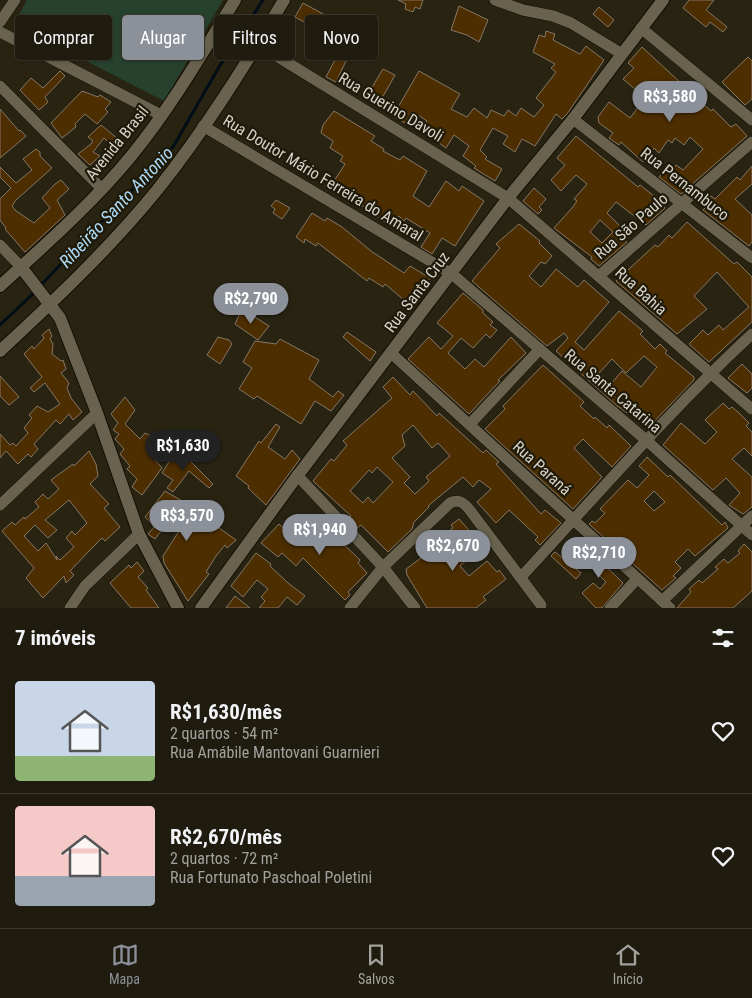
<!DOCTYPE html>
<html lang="pt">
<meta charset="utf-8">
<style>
body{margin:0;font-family:"Roboto Condensed",sans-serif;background:#2c281c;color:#f1f3f6;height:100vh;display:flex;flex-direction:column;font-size:19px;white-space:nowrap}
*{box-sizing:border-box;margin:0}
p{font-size:16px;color:#a1a19e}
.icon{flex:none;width:28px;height:28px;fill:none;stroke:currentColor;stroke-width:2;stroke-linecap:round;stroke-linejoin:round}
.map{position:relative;height:608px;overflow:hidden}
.drawer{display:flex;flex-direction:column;background:#1f1b0e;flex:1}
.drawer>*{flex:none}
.top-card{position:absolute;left:15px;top:15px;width:500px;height:45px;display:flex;gap:10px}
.price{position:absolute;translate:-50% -42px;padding:0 11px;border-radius:18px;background:#8c9099;color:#fff;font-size:16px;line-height:32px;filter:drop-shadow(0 1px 2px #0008)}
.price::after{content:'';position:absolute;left:50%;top:30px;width:15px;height:11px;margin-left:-8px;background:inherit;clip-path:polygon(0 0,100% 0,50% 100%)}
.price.active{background:#222;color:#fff}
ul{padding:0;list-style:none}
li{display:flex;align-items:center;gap:15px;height:125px;padding:0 15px}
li+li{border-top:1px solid #3c392e}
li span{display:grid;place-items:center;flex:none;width:140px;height:100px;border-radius:5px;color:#555}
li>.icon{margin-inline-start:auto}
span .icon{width:60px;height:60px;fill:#fffc;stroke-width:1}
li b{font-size:21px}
h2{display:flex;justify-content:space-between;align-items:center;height:60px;padding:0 15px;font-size:21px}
.pill{padding:0 18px;border-radius:5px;background:#1f1b0e;box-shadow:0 1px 4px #0004,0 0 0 1px #3c392e;font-size:18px;line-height:45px}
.pill.active{background:#8c9099;color:#fff}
.tabs{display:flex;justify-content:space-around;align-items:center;height:70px;border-top:1px solid #3c392e;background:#1f1b0e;font-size:14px;color:#a1a19e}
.tabs a{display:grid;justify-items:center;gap:2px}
.tabs .active{color:#8c9099}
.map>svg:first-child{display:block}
.green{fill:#26422f}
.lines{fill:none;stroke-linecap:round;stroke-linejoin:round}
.stream{stroke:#010e17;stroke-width:3}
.building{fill:#4d2e00;stroke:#857666;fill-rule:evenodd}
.minor-casing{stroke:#120d01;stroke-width:12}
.tertiary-casing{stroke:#120d01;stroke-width:14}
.secondary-casing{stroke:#120d01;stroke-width:14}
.minor{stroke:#68624e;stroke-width:11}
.tertiary{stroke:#68624e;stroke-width:12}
.secondary{stroke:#68624e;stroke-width:12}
.labels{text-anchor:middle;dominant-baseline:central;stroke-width:4.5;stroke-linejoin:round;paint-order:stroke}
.street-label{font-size:16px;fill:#d6d2c7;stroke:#1f1a09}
.water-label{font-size:18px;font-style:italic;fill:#addbf7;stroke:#1f1a09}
</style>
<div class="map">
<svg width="752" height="608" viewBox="0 0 752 608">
<rect width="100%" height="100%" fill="#292412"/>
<path class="green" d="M27,0H223L164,101L14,24Z"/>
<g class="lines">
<g class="stream">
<path d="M40,286L173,147L219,67L263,0"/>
<path d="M0,325L36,291"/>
</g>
</g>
<g class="building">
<path d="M398,0H423L420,9L415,7L413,12L405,9L406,4Z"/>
<path d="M689,0H714L706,10L727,27L723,32L710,22L706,27L683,8Z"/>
<path d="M303,3L334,20L326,34L295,17Z"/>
<path d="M459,6L488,20L479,42L467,35L451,30Z"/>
<path d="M599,7L614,20L608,27L593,14Z"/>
<path d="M334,31L358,45L346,61L336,82L326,77L336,58L322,50Z"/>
<path d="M546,31L555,34L553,40L580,54L586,46L604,60L567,114L562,119L556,114L535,146L522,139L515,152L503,144L508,136L493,128L480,150L487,157L485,159L502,169L495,181L474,168L476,166L463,156L469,146L454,135L446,148L435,140L439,133L426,123L427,121L412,111L405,123L393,116L419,71L460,94L451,109L467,117L474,108L487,118L491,110L504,116L508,110L516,116L521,108L534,117L544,105L536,98L556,72L551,68L555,64L533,52L539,35L545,37Z"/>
<path d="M642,47L711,111L713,109L731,127L736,124L747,136L681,194L659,177L668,166L672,170L676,165L683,170L703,149L690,137L684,145L675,138L672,143L668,140L659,153L654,148L643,162L621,142L619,145L609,138L613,133L599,123L598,117L609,102L630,118L645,98L662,113L673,98L656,84L644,97L623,79L634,68L628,63Z"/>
<path d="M748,57L752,61V99L745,105L722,82Z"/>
<path d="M383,69L395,75L381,100L371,89Z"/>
<path d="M60,71L65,76L45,97L48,102L39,110L20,90L31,78L43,88Z"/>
<path d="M82,91L98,97L100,95L111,102L105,109L108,112L97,124L85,114L75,124L76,127L62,138L51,123Z"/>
<path d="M0,109L19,131L20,130L26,136L0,158Z"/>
<path d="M334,111L375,136L371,141L384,149L383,151L400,160L403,156L427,171L413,196L429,207L446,181L459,191L462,186L484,201L455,246L442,238L432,254L421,247L430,233L406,218L404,221L399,216L393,228L366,208L325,186L330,178L334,181L345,164L340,161L343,156L330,148L333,141L321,133L323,125Z"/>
<path d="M101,125L118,139L111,145L104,138L93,152L100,156L90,165L78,154L91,144L93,141L88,137Z"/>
<path d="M576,136L638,187L640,185L654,196L665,208L646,225L616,202L607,213L623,229L618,234L627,242L599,266L591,259L592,257L554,228L572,208L577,201L574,199L587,184L576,175L561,191L551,180L565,165L557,158ZM600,220L613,232L602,243L590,232Z"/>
<path d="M36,149L40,152V156L52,168L16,200L12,206L16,211L34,223L50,208L42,198L55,184L61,180L69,189L57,200L65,215L25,252L5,229L6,228L0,220V199L11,188L0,177V167L16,183L32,170L23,159Z"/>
<path d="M752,166V184L735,199L752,215V242L749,246L703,210L706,207L704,205L711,196L715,199L737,177L740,180Z"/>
<path d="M534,188L546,199L539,207L542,210L538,214L523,201Z"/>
<path d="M276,200L290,208L282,219L273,213L275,209L271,206Z"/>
<path d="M312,213L325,221L327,218L342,227L371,251L404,273L410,266L430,278L423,289L420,287L410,305L385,284L383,287L369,278L367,281L318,243L316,246L305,239L304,243L296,237Z"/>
<path d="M687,222L734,264L737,262L752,277V322L709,362L689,344L703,330L708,335L719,325L723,330L749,307L717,272L694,296L707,309L677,334L616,281L655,245L658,247L669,235L672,238Z"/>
<path d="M519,224L540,241L539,243L552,256L545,264L541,262L529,276L541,287L556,269L578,287L584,280L609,302L575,342L584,350L619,311L643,331L640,334L655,349L660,344L667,351L665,353L694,377V380L647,429L642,422L629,411L627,413L616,405L556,351L568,338L564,333L547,346L472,281L500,248L496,244ZM644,356L657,367L641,387L622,371L611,384L599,373L612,359L626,373Z"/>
<path d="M463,293L483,310V313L493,322L490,325L497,330L490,338L486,334L473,348L461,338L448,353L465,369L475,359L484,367L511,337L526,353L498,380L500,381L469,414L408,359L429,337L441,349L453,336L437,323Z"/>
<path d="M242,309L269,326L258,340L235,324Z"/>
<path d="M49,329L52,336L50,339L53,344L52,354L61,361L63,360L66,369L61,373L69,383L67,388L71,398L82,412L73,420L69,414L60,424L56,420L34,444L38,449L31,457L28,454L18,464L6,451L0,458V434L10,445L13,443L16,446L28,433L24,428L32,418L29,415L37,406L48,412L60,404L45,383L34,392L30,388L42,377L24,354L32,346L34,349L44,338L42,335Z"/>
<path d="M347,332L376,352L370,361L343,337Z"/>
<path d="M218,337L229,340L232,344L220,364L207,355Z"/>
<path d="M280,339L319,360L309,379L333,397L338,391L344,395L331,411L315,401L301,424L257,396L254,399L239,389L252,368L243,362L255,341L276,344Z"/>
<path d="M742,364L752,374V388L747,393L728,378Z"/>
<path d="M543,365L584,402L580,406L594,419L595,417L607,428L609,425L631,446L612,467L583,439L574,448L602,477L573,509L485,429L505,409L503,406Z"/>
<path d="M0,376L19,397L9,405L0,396Z"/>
<path d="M393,377L410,395L413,391L437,416L439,413L483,453L486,450L499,462L496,464L541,514L545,510L561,523L540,545L535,540L538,537L509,510L496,523L477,502L491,489L479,480L473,487L463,477L428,506L429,507L414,522L412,529L388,552L361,525L357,528L348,519L351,516L313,481L331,459L334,461L347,445L343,441L392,398L383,387ZM413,425L432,448L438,443L450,456L426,477L429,481L415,494L404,483L410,477L392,458L405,446L402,435ZM377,467L393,482L373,503L368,497L363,503L350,491L369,470L372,473Z"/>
<path d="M125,397L135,410L125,424L140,439L145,433L157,439L146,450L162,468L142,495L132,487L137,479L127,469L130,466L120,454L124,449L115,439L119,434L113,430L118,423L111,414Z"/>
<path d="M723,403L729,409L732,407L738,412L749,423L746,426L752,432V456L744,448L732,459L752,477V507L743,514L729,505L740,493L726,478L713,490L663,445L681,423L705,444L717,432L705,420Z"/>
<path d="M276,424L280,427L268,447L285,459L292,450L300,459L266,505L248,488L249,486L236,476L259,441L261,443Z"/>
<path d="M89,451L96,464L98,476L90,484L109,504L104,508L120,527L105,541L102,538L90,550L70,571L74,575L66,583L64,576L43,598L26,578L34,568L2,531L12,522L15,525L24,517L25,519L39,507L35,502L43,494L48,499L59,489L51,480L73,464L74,466ZM69,500L87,523L75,535L72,531L66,538L74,547L60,560L56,556L57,560L46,543L38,551L24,536L35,525L48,538L57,530L45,520Z"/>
<path d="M175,452L191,462L213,484L209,488L189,471L173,492L167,488L173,480L162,473Z"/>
<path d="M647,457L668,477L670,475L722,525L725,522L728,528L695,556L688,549L675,562L681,568L673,576L676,578L662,590L589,524L592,521L595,523L605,513L600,509L628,480L637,488L649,475L639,466ZM654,491L665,502L654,511L644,501Z"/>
<path d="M165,491L194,508L196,506L209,527L212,523L236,540L227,548L225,545L216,556L206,572L209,574L188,601L164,563L163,556L179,531L168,522L155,539L148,534L155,526L145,517Z"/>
<path d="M459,519L483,546L460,566L469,576L487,561L497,572L499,570L506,579L483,597L486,600L476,608H427L407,575L406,569L421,558L430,549L427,546L453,528L451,525Z"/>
<path d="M320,522L360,560L358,563L367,573L348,592L350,595L345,600L303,558L296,566L282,553L278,557L261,543L279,524L299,543Z"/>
<path d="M579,539L585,545L582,548L596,561L598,559L623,583L602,608H596L582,593L593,583L600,589L606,582L571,546Z"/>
<path d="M744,544L752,552V591L733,608H677L691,592L689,589L699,580L702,583L718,569L715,567L724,559L728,563L740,553L738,551Z"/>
<path d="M555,552L581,573L576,579L551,556Z"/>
<path d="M256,553L271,564L270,566L288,583L305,596L297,605L287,597L278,608H259L265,601L261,597L268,589L257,580L243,597L231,586Z"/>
<path d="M137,562L144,571L138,577L148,588L146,590L159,608H131L110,583L129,565L131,568Z"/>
<path d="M235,596L250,608H226Z"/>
</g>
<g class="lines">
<defs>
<g id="minor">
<path d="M495,0L523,10L553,16L571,23L622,54"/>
<path d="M0,22L15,0"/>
<path d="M641,28L752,120"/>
<path d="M0,32L161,115"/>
<path d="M257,44L508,198L752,409"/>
<path d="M0,86L102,189"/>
<path d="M573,119L752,258"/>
<path d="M203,126L452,274L646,440L752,535"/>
<path d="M0,245L21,267"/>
<path d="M600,275L752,142"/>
<path d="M391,353L670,608"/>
<path d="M470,424L540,349"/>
<path d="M297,475L383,567L415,608"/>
<path d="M0,505L97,413"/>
<path d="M521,577C597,495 670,410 752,334"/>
<path d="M662,601L752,516"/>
<path d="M70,608L85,586L139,534"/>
<path d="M350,608L383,567L450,503C458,499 463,502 469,509L541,605"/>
<path d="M610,608L637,579"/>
</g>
<g id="tertiary">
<path d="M21,267L60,318L97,413L139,534L178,608"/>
<path d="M201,608L295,479L508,198L573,119L663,0"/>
</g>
<g id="secondary">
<path d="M0,286C45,245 93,203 132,155C171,107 203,52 235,0"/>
<path d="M0,351C55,300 111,247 158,189C205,130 246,64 284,0"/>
</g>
</defs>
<use href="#minor" class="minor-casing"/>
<use href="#tertiary" class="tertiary-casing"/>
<use href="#secondary" class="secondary-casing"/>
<use href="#minor" class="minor"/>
<use href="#tertiary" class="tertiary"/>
<use href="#secondary" class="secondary"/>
</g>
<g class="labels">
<g class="street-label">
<text transform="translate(391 107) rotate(31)">Rua Guerino Davoli</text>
<text transform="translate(117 143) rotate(-51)">Avenida Brasil</text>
<text transform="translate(323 178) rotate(31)">Rua Doutor Mário Ferreira do Amaral</text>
<text transform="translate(685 184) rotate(38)">Rua Pernambuco</text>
<text transform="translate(631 226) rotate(-41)">Rua São Paulo</text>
<text transform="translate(641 291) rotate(42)">Rua Bahia</text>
<text transform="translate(417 292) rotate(-53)">Rua Santa Cruz</text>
<text transform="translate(613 391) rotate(40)">Rua Santa Catarina</text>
<text transform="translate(542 468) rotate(42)">Rua Paraná</text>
</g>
<g class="water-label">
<text transform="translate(116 207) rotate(-47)">Ribeirão Santo Antonio</text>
</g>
</g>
</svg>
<b class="price" style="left:670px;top:123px">R$3,580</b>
<b class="price" style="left:251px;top:325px">R$2,790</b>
<b class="price active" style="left:183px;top:472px">R$1,630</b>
<b class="price" style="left:187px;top:542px">R$3,570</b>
<b class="price" style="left:320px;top:556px">R$1,940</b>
<b class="price" style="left:453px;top:572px">R$2,670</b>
<b class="price" style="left:599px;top:579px">R$2,710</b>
<div class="top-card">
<a class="pill">Comprar</a>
<a class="pill active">Alugar</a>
<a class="pill">Filtros</a>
<a class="pill">Novo</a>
</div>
</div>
<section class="drawer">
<h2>7 imóveis<svg class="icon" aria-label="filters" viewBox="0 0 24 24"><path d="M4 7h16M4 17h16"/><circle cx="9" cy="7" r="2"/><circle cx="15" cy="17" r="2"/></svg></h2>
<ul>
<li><span style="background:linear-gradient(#c9d6e8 75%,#8fb573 0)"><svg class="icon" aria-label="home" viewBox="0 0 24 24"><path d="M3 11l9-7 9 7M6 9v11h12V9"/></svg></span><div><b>R$1,630/mês</b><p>2 quartos · 54 m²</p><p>Rua Amábile Mantovani Guarnieri</p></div><svg class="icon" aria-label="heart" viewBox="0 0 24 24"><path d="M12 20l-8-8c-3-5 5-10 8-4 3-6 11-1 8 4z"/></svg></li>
<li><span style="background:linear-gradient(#f6c9c9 70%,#9aa5b1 0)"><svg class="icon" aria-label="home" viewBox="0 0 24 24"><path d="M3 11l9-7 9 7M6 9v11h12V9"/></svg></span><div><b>R$2,670/mês</b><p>2 quartos · 72 m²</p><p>Rua Fortunato Paschoal Poletini</p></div><svg class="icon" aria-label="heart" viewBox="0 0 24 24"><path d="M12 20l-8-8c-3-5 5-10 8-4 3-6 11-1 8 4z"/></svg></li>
</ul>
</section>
<nav class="tabs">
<a class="active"><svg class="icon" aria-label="map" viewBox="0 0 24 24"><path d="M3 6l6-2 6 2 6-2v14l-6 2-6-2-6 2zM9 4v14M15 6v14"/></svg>Mapa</a>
<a><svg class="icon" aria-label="saved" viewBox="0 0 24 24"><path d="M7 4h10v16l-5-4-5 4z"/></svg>Salvos</a>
<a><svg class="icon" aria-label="home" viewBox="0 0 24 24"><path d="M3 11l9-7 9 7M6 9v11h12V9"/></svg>Início</a>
</nav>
